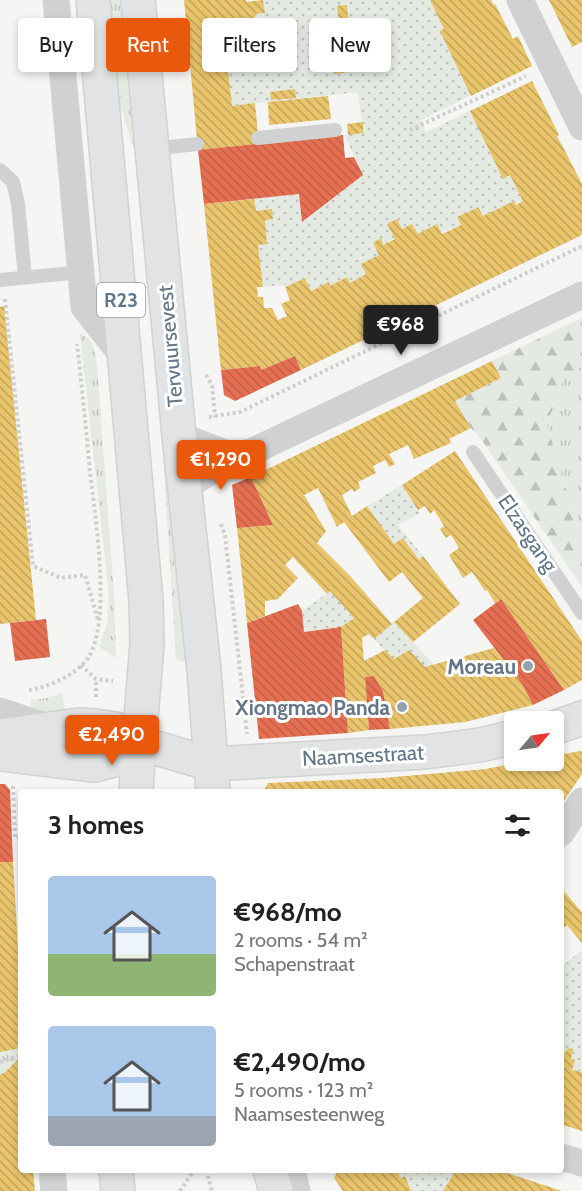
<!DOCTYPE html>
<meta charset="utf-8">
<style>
body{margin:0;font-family:Cabin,sans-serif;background:#f2f2f2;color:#222;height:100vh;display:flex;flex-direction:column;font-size:22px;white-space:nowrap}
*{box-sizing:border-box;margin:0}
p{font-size:20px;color:#767676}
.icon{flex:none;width:33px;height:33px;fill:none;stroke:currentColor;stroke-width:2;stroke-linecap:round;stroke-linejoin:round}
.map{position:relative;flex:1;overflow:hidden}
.side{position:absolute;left:18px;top:789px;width:546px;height:384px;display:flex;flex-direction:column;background:#fff;border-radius:6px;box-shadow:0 3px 9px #0003}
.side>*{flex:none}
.banner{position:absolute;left:18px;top:18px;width:546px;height:54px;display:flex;gap:12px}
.needle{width:39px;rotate:61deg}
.buttons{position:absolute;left:504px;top:711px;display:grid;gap:12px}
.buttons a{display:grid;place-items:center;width:60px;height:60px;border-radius:6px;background:#fff;box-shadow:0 3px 9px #0003;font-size:30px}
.price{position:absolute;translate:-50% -51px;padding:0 14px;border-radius:6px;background:#ea580c;color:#fff;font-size:20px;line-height:39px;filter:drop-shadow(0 2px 3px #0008)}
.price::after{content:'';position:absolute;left:50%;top:36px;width:18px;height:14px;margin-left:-9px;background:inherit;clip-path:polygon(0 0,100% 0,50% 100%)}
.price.active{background:#222;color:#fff}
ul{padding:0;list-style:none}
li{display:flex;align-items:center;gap:18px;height:150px;padding:0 30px}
li span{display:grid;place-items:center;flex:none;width:168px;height:120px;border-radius:6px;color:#555}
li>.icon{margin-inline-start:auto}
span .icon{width:72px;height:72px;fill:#fffc;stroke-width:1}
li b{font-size:26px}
h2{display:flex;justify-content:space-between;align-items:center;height:72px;padding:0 30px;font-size:26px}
.tag{padding:0 21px;border-radius:6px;background:#fff;box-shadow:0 3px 9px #0003;font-size:21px;line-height:54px}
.tag.active{background:#ea580c;color:#fff}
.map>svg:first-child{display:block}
.grass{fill:url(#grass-tufts)}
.forest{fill:url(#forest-firs)}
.garden{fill:url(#garden-dots)}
.homes{fill:url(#homes-back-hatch)}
.shops{fill:url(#shops-back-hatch)}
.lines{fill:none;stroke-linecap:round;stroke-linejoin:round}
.secondary-casing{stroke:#d0d2d3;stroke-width:36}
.primary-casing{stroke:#d0d2d2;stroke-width:36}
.path{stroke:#cecece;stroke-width:4;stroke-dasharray:3 3;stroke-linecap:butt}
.lane{stroke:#d0d1d2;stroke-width:14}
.street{stroke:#d0d1d2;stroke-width:27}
.secondary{stroke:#e2e3e4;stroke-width:33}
.primary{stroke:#e2e3e4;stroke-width:33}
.poi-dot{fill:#95a2ad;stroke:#fff;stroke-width:2}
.labels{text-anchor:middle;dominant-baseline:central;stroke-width:6;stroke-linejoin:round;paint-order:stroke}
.shield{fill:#fff;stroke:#919fab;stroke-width:1.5}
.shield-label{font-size:20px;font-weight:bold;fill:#627687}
.street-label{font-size:21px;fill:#627687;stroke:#fff}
.poi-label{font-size:21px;font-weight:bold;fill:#627687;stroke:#fff;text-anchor:end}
</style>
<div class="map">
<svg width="582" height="1191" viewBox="0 0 582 1191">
<defs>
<pattern id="grass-tufts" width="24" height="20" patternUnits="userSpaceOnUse" patternTransform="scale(1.5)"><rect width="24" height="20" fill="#e4e9e1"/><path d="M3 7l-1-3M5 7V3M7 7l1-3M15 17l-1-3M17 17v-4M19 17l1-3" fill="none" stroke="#bcc1bc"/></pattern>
<pattern id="forest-firs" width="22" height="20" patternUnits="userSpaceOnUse" patternTransform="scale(1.5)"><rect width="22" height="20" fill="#e4e9e1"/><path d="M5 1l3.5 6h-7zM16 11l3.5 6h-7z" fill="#bcc1bc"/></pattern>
<pattern id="garden-dots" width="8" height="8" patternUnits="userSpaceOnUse" patternTransform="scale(1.5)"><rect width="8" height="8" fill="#e4e9e1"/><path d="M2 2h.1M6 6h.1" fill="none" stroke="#bcc1bc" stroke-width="1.8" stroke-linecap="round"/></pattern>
<pattern id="homes-back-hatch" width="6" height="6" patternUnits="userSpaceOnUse" patternTransform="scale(1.5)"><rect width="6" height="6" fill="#e9c46a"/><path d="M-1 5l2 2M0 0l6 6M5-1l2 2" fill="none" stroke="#c0a45d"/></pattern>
<pattern id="shops-back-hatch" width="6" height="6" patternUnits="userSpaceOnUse" patternTransform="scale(1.5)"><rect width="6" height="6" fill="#e76f51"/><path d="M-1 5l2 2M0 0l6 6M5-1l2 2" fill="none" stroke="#bf6049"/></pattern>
</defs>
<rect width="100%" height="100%" fill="#f5f5f3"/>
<g class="grass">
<path d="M110,0H120L134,149L120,106Z"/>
<path d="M80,334C94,338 95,352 97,365L114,594L116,658L99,647L107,623L109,595Z"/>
<path d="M582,367V544L547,425L564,376Z"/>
<path d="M161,422L186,662L176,660Z"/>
<path d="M62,693L65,709L50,713L31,712V700L47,698Z"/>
<path d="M21,1048V1059C12,1061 8,1071 0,1075V1052Z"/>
</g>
<path class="forest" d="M582,318V367L564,376L547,425L582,544V587L479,436L471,428L455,401L501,378L492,361Z"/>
<g class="garden">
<path d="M263,0H430L476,93L421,120L426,132L474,109L507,177L515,173L528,199L483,216L477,207L457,217L461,225L420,240L413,224C401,230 396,239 383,245L380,239L373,243L379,255L364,270L366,274L350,283L347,277L330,286L329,282L311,291L305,278L293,284L263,287L258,245L267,243L265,220L273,219L272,209L256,211L254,199L299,194L303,222L363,175L344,135L363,133L358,92L232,106L225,43L270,38L269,27L256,28L255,14L265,13Z"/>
<path d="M402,485L420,513L398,525L423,556L419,560L404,538L394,544L367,506Z"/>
<path d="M330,591L354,618L341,627L304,632L302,611Z"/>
<path d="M394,622L434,665L425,667L409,650L393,659L374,639Z"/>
<path d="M582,950V1072L572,1070L575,1061L571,1059L573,1049L568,1048L566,1052L561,1051V967Z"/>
<path d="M398,1170H456L443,1191H411L405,1176L400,1178Z"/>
</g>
<g class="homes">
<path d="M184,0H246V2L263,0L265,13L255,14L256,28L269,27L270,38L225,43L232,106L255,103L259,144L198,150Z"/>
<path d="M430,0H491L494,5L495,4L513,39L518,36L532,66L471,96L440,31L444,29Z"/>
<path d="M549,0H582V42L572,47Z"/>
<path d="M347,5L349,30L340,31L337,6Z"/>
<path d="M354,50L356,71L334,74L332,53Z"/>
<path d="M532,81L559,135L557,136L564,149L582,184V235L301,370L295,356L261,370L260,366L221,370L204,204L254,199L256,211L272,209L273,219L265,220L267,244L258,245L263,287H257L258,297H263L264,308H272L278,320L287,316L281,304L290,300L285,287L305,278L311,291L329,282L330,286L347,277L350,283L366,274L361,264L379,255L373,243L381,238L383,245L395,239L387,224L397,219L402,229L412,224L418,234L437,224L442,234L461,225L457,217L478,207L483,216L514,201L516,205L523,201L510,175L503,179L470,111Z"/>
<path d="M295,89L296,98L271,100L270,92Z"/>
<path d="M328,96L331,119L269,125L268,102Z"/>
<path d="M363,122V133L348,135L347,124Z"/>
<path d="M4,306L36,620L0,624V307Z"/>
<path d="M492,361L501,378L455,401L471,428L449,439L451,443L414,459L408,445L389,454L395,464L389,467L385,460L373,466L376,473L358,482L360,488L354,492L352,489L342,495L352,516L367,506L394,544L403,538L419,560L423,556L460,604L413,642L394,622L423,598L402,572L389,582L344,522L337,527L318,488L304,495L326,531L317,543L351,577L392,624L374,639L369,634L362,638L364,661L385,650L394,659L409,650L425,667L494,648L522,684L533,705L465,722L390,729L383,691L374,676L365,677L369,730L348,733L341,627L354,618L330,591L327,594L293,557L285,565L298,578L278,599L265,601V616L247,623L237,528L273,525L251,477Z"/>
<path d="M455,451L582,641V680L564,690L501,599L495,603L487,590L485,591L472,572L463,578L449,555L459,548L451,535L446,538L440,529L444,526L434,510L430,514L425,506L418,510L402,485Z"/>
<path d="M580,751L582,752V774L561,805V792H263L268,783L383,778L486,769L530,760H554V756Z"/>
<path d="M0,862H13L21,1000V1048L0,1052Z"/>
<path d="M561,888L582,912V943L567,925L561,930Z"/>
<path d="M568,1048L573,1049L571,1059L575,1060L572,1070L582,1072V1131L561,1124V1051L566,1052Z"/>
<path d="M21,1059V1170H33L35,1191H0V1075L5,1072L17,1060Z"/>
<path d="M335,1170H380L381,1173L389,1170H398L400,1178L405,1176L411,1191H343L334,1178L336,1174Z"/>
<path d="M456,1170H498L562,1191H443Z"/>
</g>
<g class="shops">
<path d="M343,135L345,158L354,157L363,175L302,222L299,194L204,204L198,150Z"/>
<path d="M295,356L301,370L235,401L224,395L221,370L260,366L261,370Z"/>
<path d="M251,477L273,525L237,528L232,485Z"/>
<path d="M501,599L564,690L533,705L522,684L473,620Z"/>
<path d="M298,604L302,611L304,632L341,627L348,733L259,739L247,623Z"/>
<path d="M46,619L50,657L15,661L10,623Z"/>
<path d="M374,676L383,691L390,729L369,730L365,677Z"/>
<path d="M0,784H5L10,790L13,862H0Z"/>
</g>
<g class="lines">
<defs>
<g id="secondary">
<path d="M554,728L582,718"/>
<path d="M136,792L139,743"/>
<path d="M213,792L211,764L425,752L480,745L514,737"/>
<path d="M116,1170L118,1191"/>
<path d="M270,1170L276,1191"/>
</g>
<g id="primary">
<path d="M93,0L146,601L147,644L139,743"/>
<path d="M0,736L79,725L95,726L116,729L139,743L211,764L204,670L179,435L138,0"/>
<path d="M0,754L94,765L121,758L139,743"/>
</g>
</defs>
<use href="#secondary" class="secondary-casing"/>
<use href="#primary" class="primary-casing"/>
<g class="path">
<path d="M410,130L526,76"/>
<path d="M5,299L33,566L61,578L85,575L98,620"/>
<path d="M206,375L212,385L215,417"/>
<path d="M209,417L240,412L582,246"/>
<path d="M221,524L225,535L247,734"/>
<path d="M81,665L96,679L113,681"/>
<path d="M29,690C49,687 76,675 88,658C112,622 95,515 90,472C86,429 82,387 77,344"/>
<path d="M96,697V679"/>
<path d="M13,786L15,838L21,837"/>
<path d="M0,1062L21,1056"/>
<path d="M206,1170L212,1191"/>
<path d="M180,1191L194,1170"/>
</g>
<g class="lane">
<path d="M258,138L335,130"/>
<path d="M152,149L197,144"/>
<path d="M0,170L13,182L18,204L25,277"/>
<path d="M0,280L81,272"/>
<path d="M473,452L582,613"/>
</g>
<g class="street">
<path d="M56,0L84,307L126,360"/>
<path d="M520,0L582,127"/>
<path d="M179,435L235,457"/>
<path d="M185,487L235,457L253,451L582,295"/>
<path d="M0,711L51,728"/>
<path d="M561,833L582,801"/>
<path d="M561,1157L582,1163"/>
<path d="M52,1170L54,1191"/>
<path d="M292,1170L297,1191"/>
</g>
<use href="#secondary" class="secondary"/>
<use href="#primary" class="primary"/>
</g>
<g class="poi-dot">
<circle cx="528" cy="666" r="6"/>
<circle cx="402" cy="707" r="6"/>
</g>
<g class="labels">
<rect class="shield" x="97" y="283" width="48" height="34" rx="4.5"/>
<g class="shield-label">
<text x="121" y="300">R23</text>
</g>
<g class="street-label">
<text transform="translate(170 346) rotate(-95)">Tervuursevest</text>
<text transform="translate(528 533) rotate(56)">Elzasgang</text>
<text transform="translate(363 755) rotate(-3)">Naamsestraat</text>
</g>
<g class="poi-label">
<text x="516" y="666">Moreau</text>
<text x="390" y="707">Xiongmao Panda</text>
</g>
</g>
</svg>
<div class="buttons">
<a><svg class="needle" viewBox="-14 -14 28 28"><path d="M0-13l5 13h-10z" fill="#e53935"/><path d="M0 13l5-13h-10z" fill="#767676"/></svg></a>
</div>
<b class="price active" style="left:401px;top:356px">€968</b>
<b class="price" style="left:221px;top:491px">€1,290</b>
<b class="price" style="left:112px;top:766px">€2,490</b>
<div class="banner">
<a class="tag">Buy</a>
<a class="tag active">Rent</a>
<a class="tag">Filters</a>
<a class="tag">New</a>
</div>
<section class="side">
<h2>3 homes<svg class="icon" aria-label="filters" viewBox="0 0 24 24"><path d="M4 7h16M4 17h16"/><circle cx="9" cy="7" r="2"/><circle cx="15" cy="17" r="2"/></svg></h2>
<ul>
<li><span style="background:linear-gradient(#a9c7e8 65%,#8fb573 0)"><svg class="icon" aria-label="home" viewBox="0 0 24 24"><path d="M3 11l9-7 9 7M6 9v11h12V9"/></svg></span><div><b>€968/mo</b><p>2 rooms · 54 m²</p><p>Schapenstraat</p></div></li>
<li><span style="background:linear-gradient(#a9c7e8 75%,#9aa5b1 0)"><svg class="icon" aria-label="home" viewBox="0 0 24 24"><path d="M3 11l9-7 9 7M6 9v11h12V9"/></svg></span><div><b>€2,490/mo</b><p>5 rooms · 123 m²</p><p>Naamsesteenweg</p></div></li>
</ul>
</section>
</div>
